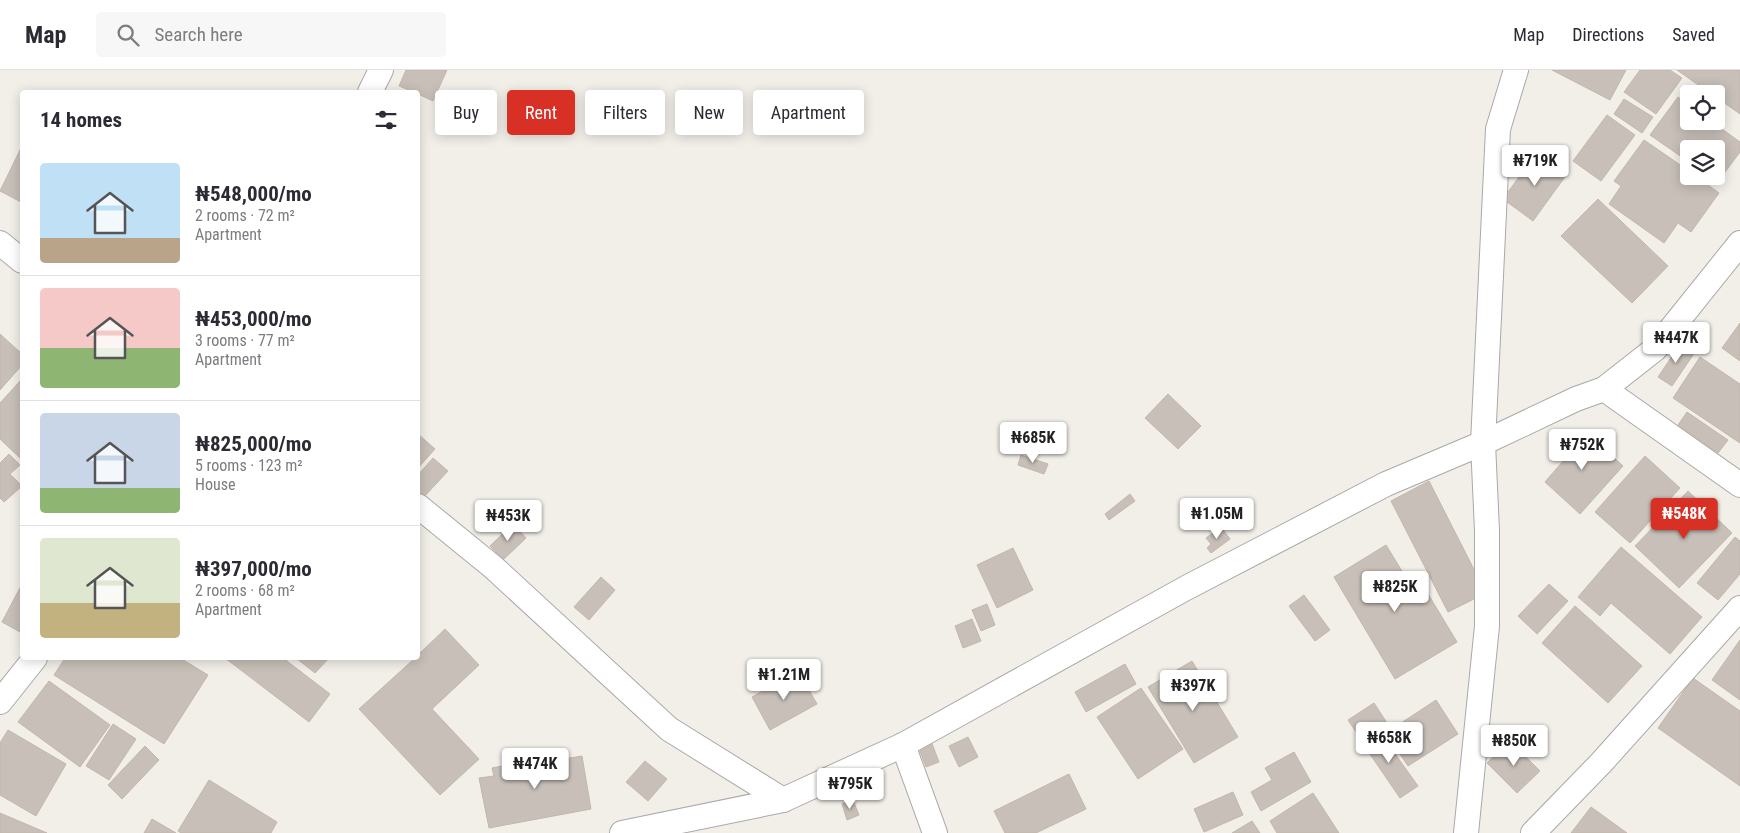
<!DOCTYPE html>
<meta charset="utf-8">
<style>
body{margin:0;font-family:"Roboto Condensed",sans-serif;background:#f7f7f7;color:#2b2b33;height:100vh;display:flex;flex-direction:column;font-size:19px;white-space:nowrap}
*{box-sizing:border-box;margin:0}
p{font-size:16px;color:#7c7c81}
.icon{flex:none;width:28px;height:28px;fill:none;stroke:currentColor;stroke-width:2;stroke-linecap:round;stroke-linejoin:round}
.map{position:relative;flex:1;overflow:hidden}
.panel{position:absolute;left:20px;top:20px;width:400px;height:570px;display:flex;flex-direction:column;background:#fff;border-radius:5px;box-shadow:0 2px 12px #0003}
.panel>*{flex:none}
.guide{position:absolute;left:435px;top:20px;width:475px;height:45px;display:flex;gap:10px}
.fabs{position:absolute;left:1680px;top:15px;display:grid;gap:10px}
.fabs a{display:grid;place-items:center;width:45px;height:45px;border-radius:5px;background:#fff;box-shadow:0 2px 12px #0003;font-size:25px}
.price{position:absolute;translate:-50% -42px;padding:0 11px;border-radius:5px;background:#fff;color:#222;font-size:16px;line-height:32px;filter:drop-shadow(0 1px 2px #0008)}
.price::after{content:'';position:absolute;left:50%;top:30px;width:15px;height:11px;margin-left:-8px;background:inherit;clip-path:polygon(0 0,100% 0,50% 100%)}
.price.current{background:#d93025;color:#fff}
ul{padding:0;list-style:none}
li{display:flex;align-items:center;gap:15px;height:125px;padding:0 20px}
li+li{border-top:1px solid #e1e1e2}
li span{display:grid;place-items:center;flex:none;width:140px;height:100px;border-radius:5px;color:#555}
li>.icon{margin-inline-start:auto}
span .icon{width:60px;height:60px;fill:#fffc;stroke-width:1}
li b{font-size:21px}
h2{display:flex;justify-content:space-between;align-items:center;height:60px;padding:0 20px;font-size:21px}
.chip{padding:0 18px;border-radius:5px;background:#fff;box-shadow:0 2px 12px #0003;font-size:18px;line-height:45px}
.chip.current{background:#d93025;color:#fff}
header{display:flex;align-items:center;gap:30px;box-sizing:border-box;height:70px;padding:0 25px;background:#fff;border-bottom:1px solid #e1e1e2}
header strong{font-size:24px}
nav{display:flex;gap:28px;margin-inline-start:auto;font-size:18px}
.search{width:350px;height:45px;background:#f7f7f7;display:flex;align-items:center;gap:12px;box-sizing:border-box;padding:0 18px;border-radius:5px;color:#7c7c81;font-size:19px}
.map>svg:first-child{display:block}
.building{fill:#c7bfb8;stroke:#c4b6ab}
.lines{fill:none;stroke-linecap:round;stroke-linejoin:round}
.minor-casing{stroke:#a9a9a9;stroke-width:26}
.minor{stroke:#fff;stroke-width:24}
</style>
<header>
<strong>Map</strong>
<div class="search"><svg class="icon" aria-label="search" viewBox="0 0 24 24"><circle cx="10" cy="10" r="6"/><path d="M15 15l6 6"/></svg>Search here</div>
<nav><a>Map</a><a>Directions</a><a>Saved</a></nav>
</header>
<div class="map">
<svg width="1740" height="763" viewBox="0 0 1740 763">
<rect width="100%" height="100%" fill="#f2efe9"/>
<g class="building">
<path d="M406,0H447L433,31L418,24V22H414L399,16Z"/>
<path d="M1552,0H1626L1610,30Z"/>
<path d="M1640,0H1670L1682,8L1656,44L1624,22Z"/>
<path d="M1677,0H1740V44L1716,27V24H1711Z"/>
<path d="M1678,27L1689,35V51H1711L1740,72V82L1717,113L1708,106H1716V79H1689V92L1650,65Z"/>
<path d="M1624,29L1653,47L1642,63L1614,44Z"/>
<path d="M1607,45L1635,65L1601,111L1573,91Z"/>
<path d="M1644,70L1689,101V106H1696L1719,123L1691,162L1678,153L1664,173L1609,134L1621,116L1614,111Z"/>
<path d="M22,76V128L21,132L0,121Z"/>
<path d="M1537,82L1567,104L1533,151L1503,129Z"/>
<path d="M1598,129L1668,196L1632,233L1561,166Z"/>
<path d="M1740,253V291L1722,278Z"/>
<path d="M0,264L22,284V295L0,320Z"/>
<path d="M1681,273L1695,282L1672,316L1658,307Z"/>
<path d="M1700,287L1740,314V373L1673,328Z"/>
<path d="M22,309V387L21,389L0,369V333Z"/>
<path d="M1168,324L1201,356L1178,379L1145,348Z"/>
<path d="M1687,342L1728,370L1718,383L1678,355Z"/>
<path d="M1566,362L1579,373L1588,364L1623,396L1580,444L1545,412L1564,390L1551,379Z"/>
<path d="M418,364L435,379L418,398Z"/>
<path d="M9,384L20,395L10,404L22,416L4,432L0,428V393Z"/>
<path d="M1021,385L1048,394L1044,404L1018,395Z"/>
<path d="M1645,386L1680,418L1630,473L1595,442Z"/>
<path d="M433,388L448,401L422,429L418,425V405Z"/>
<path d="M1429,411L1486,523L1448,542L1391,431Z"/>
<path d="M1688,421L1732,463L1679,518L1635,476Z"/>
<path d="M1130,424L1135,431L1109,450L1105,444Z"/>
<path d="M513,454L526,468L503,490L490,476Z"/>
<path d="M1221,457L1230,469L1211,483L1207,478L1211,474L1206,468Z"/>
<path d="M1735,467L1740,471V504L1718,530L1697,513Z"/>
<path d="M1386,475L1416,524L1425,519L1457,572L1395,609L1334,507Z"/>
<path d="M1621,477L1702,547L1670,584L1611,533L1600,546L1578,527Z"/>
<path d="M1013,478L1033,520L997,538L977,495Z"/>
<path d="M601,507L615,520L589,550L574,537Z"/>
<path d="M22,514V563L2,552Z"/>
<path d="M1549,514L1568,531L1537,564L1518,546Z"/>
<path d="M1304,525L1330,560L1315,571L1289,536Z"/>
<path d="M987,534L995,555L981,561L972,540Z"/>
<path d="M1575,536L1642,596L1608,633L1542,573Z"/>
<path d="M972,549L981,571L963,578L955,556Z"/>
<path d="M445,559L479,595L432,639L479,689L440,725L359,639L415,588H418V585Z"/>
<path d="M1740,570V630L1712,610Z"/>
<path d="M65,588H180L208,605L164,674L54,605Z"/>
<path d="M225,588H283L330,624L309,652Z"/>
<path d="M296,588H329L315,603Z"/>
<path d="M1192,591L1238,667L1194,693L1148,617Z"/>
<path d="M1125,594L1136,614L1086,642L1075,622Z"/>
<path d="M798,601L817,634L770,660L752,627Z"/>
<path d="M1693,608L1740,641V716L1658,658Z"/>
<path d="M49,611L110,655L80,697L18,652Z"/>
<path d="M1141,618L1183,679L1138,709L1097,647Z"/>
<path d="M1436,630L1458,664L1408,696L1386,663Z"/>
<path d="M1374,633L1387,653L1361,669L1348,650Z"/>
<path d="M113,654L136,669L109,710L86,696Z"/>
<path d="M8,660L66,694L36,746L0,725V673Z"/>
<path d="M1378,660L1418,716L1400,728L1361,671Z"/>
<path d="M968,667L978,687L959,697L949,676Z"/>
<path d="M931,671L939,692L926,697L918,676Z"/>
<path d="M1510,671L1540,701L1517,723L1487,693Z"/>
<path d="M145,676L159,690L122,729L108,715Z"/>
<path d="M1294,682L1311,712L1261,741L1251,722L1272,710L1265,698Z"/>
<path d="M563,684L564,689L582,686L591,739L489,758L479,708L494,706L492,698Z"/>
<path d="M645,691L667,709L648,731L626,712Z"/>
<path d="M1069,704L1086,739L1036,763H1005L994,741Z"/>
<path d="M209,710L277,752L271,763H181L178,761Z"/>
<path d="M1233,722L1243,745L1204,762L1194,739Z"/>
<path d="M1313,723L1339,763H1277L1270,751Z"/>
<path d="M853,730L859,745L847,750L842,734Z"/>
<path d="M1591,737L1627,763H1571Z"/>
<path d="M0,743L47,763H0Z"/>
<path d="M152,749L176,763H144Z"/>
<path d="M1252,751L1260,763H1232Z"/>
</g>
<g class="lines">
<defs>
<g id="minor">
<path d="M370,22L381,0"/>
<path d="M0,173L22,191"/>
<path d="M1604,319L1740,415"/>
<path d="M418,436L493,497L669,659L783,730"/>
<path d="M0,632L35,588"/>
<path d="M903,675L935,763"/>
<path d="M622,763L783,730L903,675L1186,518L1386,414L1483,373L1576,329L1604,319L1655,279L1740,173"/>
<path d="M1466,763L1487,556V461L1483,373L1498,59L1516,0"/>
<path d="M1533,763L1601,693L1740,538"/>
</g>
</defs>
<use href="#minor" class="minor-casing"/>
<use href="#minor" class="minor"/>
</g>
</svg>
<div class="fabs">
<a><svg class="icon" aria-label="locate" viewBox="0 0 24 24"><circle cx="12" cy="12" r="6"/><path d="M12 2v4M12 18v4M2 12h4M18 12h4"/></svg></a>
<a><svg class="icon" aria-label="layers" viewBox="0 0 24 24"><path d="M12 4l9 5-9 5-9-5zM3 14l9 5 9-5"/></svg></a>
</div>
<b class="price" style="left:1535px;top:117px">₦719K</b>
<b class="price" style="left:1676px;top:294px">₦447K</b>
<b class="price" style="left:1033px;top:394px">₦685K</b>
<b class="price" style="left:1582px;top:401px">₦752K</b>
<b class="price" style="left:1217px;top:470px">₦1.05M</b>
<b class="price current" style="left:1684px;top:470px">₦548K</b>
<b class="price" style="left:508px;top:472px">₦453K</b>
<b class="price" style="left:1395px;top:543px">₦825K</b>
<b class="price" style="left:784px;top:631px">₦1.21M</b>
<b class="price" style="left:1193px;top:642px">₦397K</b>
<b class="price" style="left:1389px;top:694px">₦658K</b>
<b class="price" style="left:1514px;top:697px">₦850K</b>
<b class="price" style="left:535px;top:720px">₦474K</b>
<b class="price" style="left:850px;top:740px">₦795K</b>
<div class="guide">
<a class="chip">Buy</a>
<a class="chip current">Rent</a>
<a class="chip">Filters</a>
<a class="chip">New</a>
<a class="chip">Apartment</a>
</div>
<section class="panel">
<h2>14 homes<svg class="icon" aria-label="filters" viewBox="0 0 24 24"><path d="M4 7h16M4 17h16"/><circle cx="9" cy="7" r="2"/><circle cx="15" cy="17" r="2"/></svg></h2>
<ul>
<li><span style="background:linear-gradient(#bfe0f5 75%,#b9a48a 0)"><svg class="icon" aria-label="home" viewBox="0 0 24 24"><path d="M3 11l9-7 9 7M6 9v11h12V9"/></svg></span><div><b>₦548,000/mo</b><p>2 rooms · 72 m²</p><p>Apartment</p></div></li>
<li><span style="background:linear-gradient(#f6c9c9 60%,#8fb573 0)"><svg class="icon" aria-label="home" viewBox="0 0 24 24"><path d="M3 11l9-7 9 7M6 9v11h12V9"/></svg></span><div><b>₦453,000/mo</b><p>3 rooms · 77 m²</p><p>Apartment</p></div></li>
<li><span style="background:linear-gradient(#c9d6e8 75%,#8fb573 0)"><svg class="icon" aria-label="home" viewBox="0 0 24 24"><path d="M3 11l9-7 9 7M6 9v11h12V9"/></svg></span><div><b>₦825,000/mo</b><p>5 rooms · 123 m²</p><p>House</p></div></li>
<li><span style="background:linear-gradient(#dfe7d0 65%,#c2b280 0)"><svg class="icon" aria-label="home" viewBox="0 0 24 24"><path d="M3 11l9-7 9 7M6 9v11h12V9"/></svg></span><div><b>₦397,000/mo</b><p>2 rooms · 68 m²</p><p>Apartment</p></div></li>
</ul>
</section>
</div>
